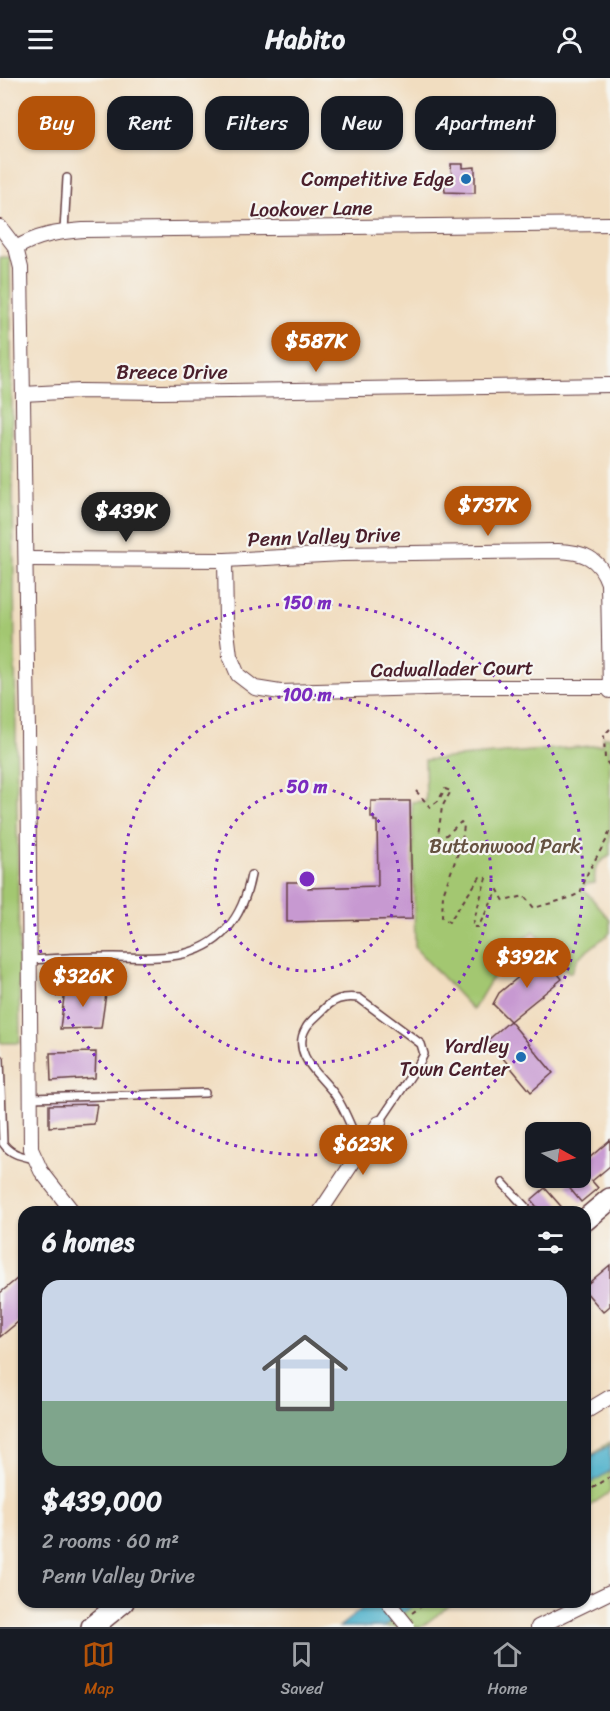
<!DOCTYPE html>
<meta charset="utf-8">
<style>
body{margin:0;font-family:Sriracha,sans-serif;background:#242831;color:#f1f3f6;height:100vh;display:flex;flex-direction:column;font-size:22px;white-space:nowrap}
*{box-sizing:border-box;margin:0}
p{font-size:20px;color:#9ea1a6}
.icon{flex:none;width:33px;height:33px;fill:none;stroke:currentColor;stroke-width:2;stroke-linecap:round;stroke-linejoin:round}
.map{position:relative;flex:1;overflow:hidden}
.details{position:absolute;left:18px;top:1128px;width:573px;height:402px;display:flex;flex-direction:column;background:#171b24;border-radius:18px;box-shadow:0 2px 4px #0004}
.details>*{flex:none}
.hud{position:absolute;left:18px;top:18px;width:574px;height:54px;display:flex;gap:12px}
.needle{width:39px;rotate:98deg}
.controls{position:absolute;left:525px;top:1044px;display:grid;gap:12px}
.controls a{display:grid;place-items:center;width:66px;height:66px;border-radius:12px;background:#171b24;box-shadow:0 2px 4px #0004;font-size:30px}
.price{position:absolute;translate:-50% -51px;padding:0 14px;border-radius:21px;background:#b45309;color:#fff;font-size:20px;line-height:39px;filter:drop-shadow(0 2px 3px #0008)}
.price::after{content:'';position:absolute;left:50%;top:36px;width:18px;height:14px;margin-left:-9px;background:inherit;clip-path:polygon(0 0,100% 0,50% 100%)}
.price.selected{background:#222;color:#fff}
ul{padding:0;list-style:none}
li{display:grid;align-content:center;gap:12px;height:318px;padding:0 24px}
li+li{border-top:2px solid #363941}
li span{display:grid;place-items:center;height:186px;border-radius:18px;color:#555}
li>.icon{margin-inline-start:auto}
span .icon{width:108px;height:108px;fill:#fffc;stroke-width:1}
li b{font-size:26px}
h2{display:flex;justify-content:space-between;align-items:center;height:72px;padding:0 24px;font-size:26px}
.chip{padding:0 21px;border-radius:18px;background:#171b24;box-shadow:0 2px 4px #0004;font-size:21px;line-height:54px}
.chip.selected{background:#b45309;color:#fff}
header{display:flex;justify-content:space-between;align-items:center;height:78px;padding:0 24px;background:#171b24;font-size:27px;font-weight:700}
.tabs{display:flex;justify-content:space-around;align-items:center;height:84px;border-top:2px solid #363941;background:#171b24;font-size:16px;color:#9ea1a6}
.tabs a{display:grid;justify-items:center;gap:3px}
.tabs .selected{color:#b45309}
.map>svg:first-child{display:block}
.green{fill:#a3c771;stroke:#76734e;stroke-width:1.5}
.water{fill:#4aafc9;stroke:#4a677a;stroke-width:1.5}
.building{fill:#c799d1}
.lines{fill:none;stroke-linecap:round;stroke-linejoin:round}
.lane-casing{stroke:#633c41;stroke-width:10}
.street-casing{stroke:#633c41;stroke-width:16}
.primary-casing{stroke:#633c41;stroke-width:24}
.path{stroke:#633c41;stroke-width:2;stroke-dasharray:4.5 4.5;stroke-linecap:butt}
.lane{stroke:#fff;stroke-width:7}
.street{stroke:#fff;stroke-width:14}
.primary{stroke:#fff;stroke-width:21}
.street-bridge-casing{stroke:#633c41;stroke-width:16;stroke-linecap:butt}
.street-bridge{stroke:#fff;stroke-width:14}
.ring{fill:none;stroke:#7b2cbf;stroke-width:3;stroke-dasharray:3 6}
.poi-dot{fill:#1f6fb2;stroke:#f6f6f2;stroke-width:2}
.labels{text-anchor:middle;dominant-baseline:central;stroke-width:4.5;stroke-linejoin:round;paint-order:stroke}
.poi-label{font-size:20px;fill:#4a1f2b;stroke:#f6f6f2;text-anchor:end}
.street-label{font-size:20px;fill:#4a1f2b;stroke:#f6f6f2}
.park-label{font-size:20px;fill:#655140;stroke:#f6f6f2}
.centre{fill:#7b2cbf;stroke:#f6f6f2;stroke-width:3}
.ring-label{font-size:18px;text-anchor:middle;font-weight:bold;fill:#7b2cbf;stroke:#f6f6f2;stroke-width:4.5;stroke-linejoin:round;paint-order:stroke}
</style>
<header><svg class="icon" aria-label="menu" viewBox="0 0 24 24"><path d="M4 6h16M4 12h16M4 18h16"/></svg>Habito<svg class="icon" aria-label="person" viewBox="0 0 24 24"><circle cx="12" cy="8" r="4"/><path d="M4 21q1-7 8-7t8 7"/></svg></header>
<div class="map">
<svg width="610" height="1549" viewBox="0 0 610 1549">
<rect width="100%" height="100%" fill="#f6f6f2"/>
<filter id="ink" filterUnits="userSpaceOnUse"><feTurbulence type="fractalNoise" baseFrequency=".0167" numOctaves="2"/><feDisplacementMap in="SourceGraphic" scale="12" xChannelSelector="R" yChannelSelector="G"/><feConvolveMatrix kernelMatrix="1 2 1 2 8 2 1 2 1" color-interpolation-filters="sRGB"/></filter>
<filter id="wash" filterUnits="userSpaceOnUse"><feTurbulence type="fractalNoise" baseFrequency=".008" numOctaves="4" result="noise"/><feDisplacementMap in="SourceGraphic" scale="24" xChannelSelector="R" yChannelSelector="G"/><feGaussianBlur stdDeviation="1.35" result="paint"/><feColorMatrix in="noise" values="0 0 0 0 0 0 0 0 0 0 0 0 0 0 0 0 0 1.4 0 .05"/><feComposite in="paint" operator="in"/></filter>
<g filter="url(#wash)">
<rect width="100%" height="100%" fill="#f1ddc0"/>
<g class="green">
<path d="M0,179H10L20,965H0Z"/>
<path d="M603,659H610V778C595,785 594,790 595,805L586,806L584,811L610,842V855L578,880L571,894H568L534,853L504,876L496,894L473,932L415,870L412,724L426,723L425,682L602,667Z"/>
<path d="M610,1364V1414L585,1431V1381Z"/>
<path d="M387,1524H454L421,1549H356Z"/>
</g>
<g class="water">
<path d="M610,1367V1393L585,1409V1382Z"/>
<path d="M370,1524H418L384,1549H339Z"/>
</g>
<g id="blocks">
<g class="building">
<path d="M451,86H463V90L475,89V115L445,114L444,103H452Z"/>
<path d="M371,723H410L412,841L287,844V804H304V807H308V810L378,808L377,743H374V740H371Z"/>
<path d="M544,878L562,901L510,943L493,926L499,915Z"/>
<path d="M107,909L101,950L60,951L65,911Z"/>
<path d="M510,943L553,995L531,1014L488,962Z"/>
<path d="M96,974L95,1000L51,1003L50,975Z"/>
<path d="M97,1026L94,1046L49,1049V1027Z"/>
<path d="M610,1062V1088L592,1103L598,1110L581,1124L567,1107L576,1100H580V1088Z"/>
<path d="M545,1110L566,1134H541L531,1122Z"/>
<path d="M610,1187V1228L603,1234L585,1213V1208Z"/>
<path d="M24,1195V1239L0,1259V1215Z"/>
</g>
</g>
</g>
<g filter="url(#ink)">
<use href="#blocks" fill-opacity="0" stroke="#633c41" stroke-width="1.5"/>
<g class="lines">
<defs>
<g id="lane">
<path d="M64,153L67,100"/>
<path d="M30,882C57,880 85,879 113,879C135,879 157,881 178,877C222,869 243,839 251,797"/>
<path d="M0,981L3,1065C11,1077 22,1078 35,1081"/>
<path d="M31,1020L205,1015"/>
<path d="M361,1072C353,1054 346,1033 335,1017C322,998 290,977 306,950C309,944 317,938 322,933C333,921 343,918 359,920L421,966L424,976L420,984L379,1045"/>
<path d="M503,1105L530,1134"/>
<path d="M441,1133L442,1134"/>
</g>
<g id="street">
<path d="M0,149L16,170L21,190L28,653L31,1071L41,1093L73,1134"/>
<path d="M16,170C38,157 58,154 83,152L610,146"/>
<path d="M23,316L80,313L162,314L610,307"/>
<path d="M26,481L225,482L342,476L558,473C583,474 599,479 608,505L610,613"/>
<path d="M225,482L226,545L230,578L238,597L255,610L280,614L464,609H609"/>
<path d="M320,1134L379,1045"/>
<path d="M585,1334L610,1319"/>
<path d="M538,1549L610,1514"/>
</g>
<g id="primary">
<path d="M585,1142L610,1121"/>
<path d="M92,1549L123,1524"/>
</g>
</defs>
<use href="#lane" class="lane-casing"/>
<use href="#street" class="street-casing"/>
<use href="#primary" class="primary-casing"/>
<g class="path">
<path d="M610,651L604,657L605,682L610,688"/>
<path d="M416,713L430,729L438,723L445,711L451,713L442,729L437,765L461,744L464,747L462,764L443,816L442,839L449,844L480,799L486,800L472,849H478L498,812L504,823L524,818L534,830L569,820L580,815L588,794L607,761L610,751"/>
<path d="M585,1415L610,1399"/>
<path d="M412,1535L427,1524"/>
</g>
<use href="#lane" class="lane"/>
<use href="#street" class="street"/>
<use href="#primary" class="primary"/>
<defs>
<path id="street-bridge" d="M388,1524L408,1549"/>
</defs>
<use href="#street-bridge" class="street-bridge-casing"/>
<use href="#street-bridge" class="street-bridge"/>
</g>
</g>
<g class="ring">
<circle cx="307" cy="801" r="92"/>
<circle cx="307" cy="801" r="184"/>
<circle cx="307" cy="801" r="276"/>
</g>
<g class="poi-dot">
<circle cx="466" cy="101" r="6"/>
<circle cx="521" cy="979" r="6"/>
</g>
<g class="labels">
<g class="poi-label">
<text x="454" y="101">Competitive Edge</text>
<text x="509" y="968">Yardley<tspan x="509" dy="23">Town Center</tspan></text>
</g>
<g class="street-label">
<text transform="translate(311 131) rotate(-1)">Lookover Lane</text>
<text x="172" y="294">Breece Drive</text>
<text transform="translate(324 459) rotate(-2)">Penn Valley Drive</text>
<text transform="translate(452 591) rotate(-1)">Cadwallader Court</text>
</g>
<g class="park-label">
<text x="505" y="768">Buttonwood Park</text>
</g>
</g>
<circle cx="307" cy="801" r="9" class="centre"/>
<g class="ring-label">
<text x="307" y="531">150 m</text>
<text x="307" y="623">100 m</text>
<text x="307" y="715">50 m</text>
</g>
</svg>
<div class="controls">
<a><svg class="needle" viewBox="-14 -14 28 28"><path d="M0-13l5 13h-10z" fill="#e53935"/><path d="M0 13l5-13h-10z" fill="#9ea1a6"/></svg></a>
</div>
<b class="price" style="left:316px;top:295px">$587K</b>
<b class="price" style="left:488px;top:459px">$737K</b>
<b class="price selected" style="left:126px;top:465px">$439K</b>
<b class="price" style="left:527px;top:911px">$392K</b>
<b class="price" style="left:83px;top:930px">$326K</b>
<b class="price" style="left:363px;top:1098px">$623K</b>
<div class="hud">
<a class="chip selected">Buy</a>
<a class="chip">Rent</a>
<a class="chip">Filters</a>
<a class="chip">New</a>
<a class="chip">Apartment</a>
</div>
<section class="details">
<h2>6 homes<svg class="icon" aria-label="filters" viewBox="0 0 24 24"><path d="M4 7h16M4 17h16"/><circle cx="9" cy="7" r="2"/><circle cx="15" cy="17" r="2"/></svg></h2>
<ul>
<li><span style="background:linear-gradient(#c9d6e8 65%,#7fa58c 0)"><svg class="icon" aria-label="home" viewBox="0 0 24 24"><path d="M3 11l9-7 9 7M6 9v11h12V9"/></svg></span><div><b>$439,000</b><p>2 rooms · 60 m²</p><p>Penn Valley Drive</p></div></li>
</ul>
</section>
</div>
<nav class="tabs">
<a class="selected"><svg class="icon" aria-label="map" viewBox="0 0 24 24"><path d="M3 6l6-2 6 2 6-2v14l-6 2-6-2-6 2zM9 4v14M15 6v14"/></svg>Map</a>
<a><svg class="icon" aria-label="saved" viewBox="0 0 24 24"><path d="M7 4h10v16l-5-4-5 4z"/></svg>Saved</a>
<a><svg class="icon" aria-label="home" viewBox="0 0 24 24"><path d="M3 11l9-7 9 7M6 9v11h12V9"/></svg>Home</a>
</nav>
